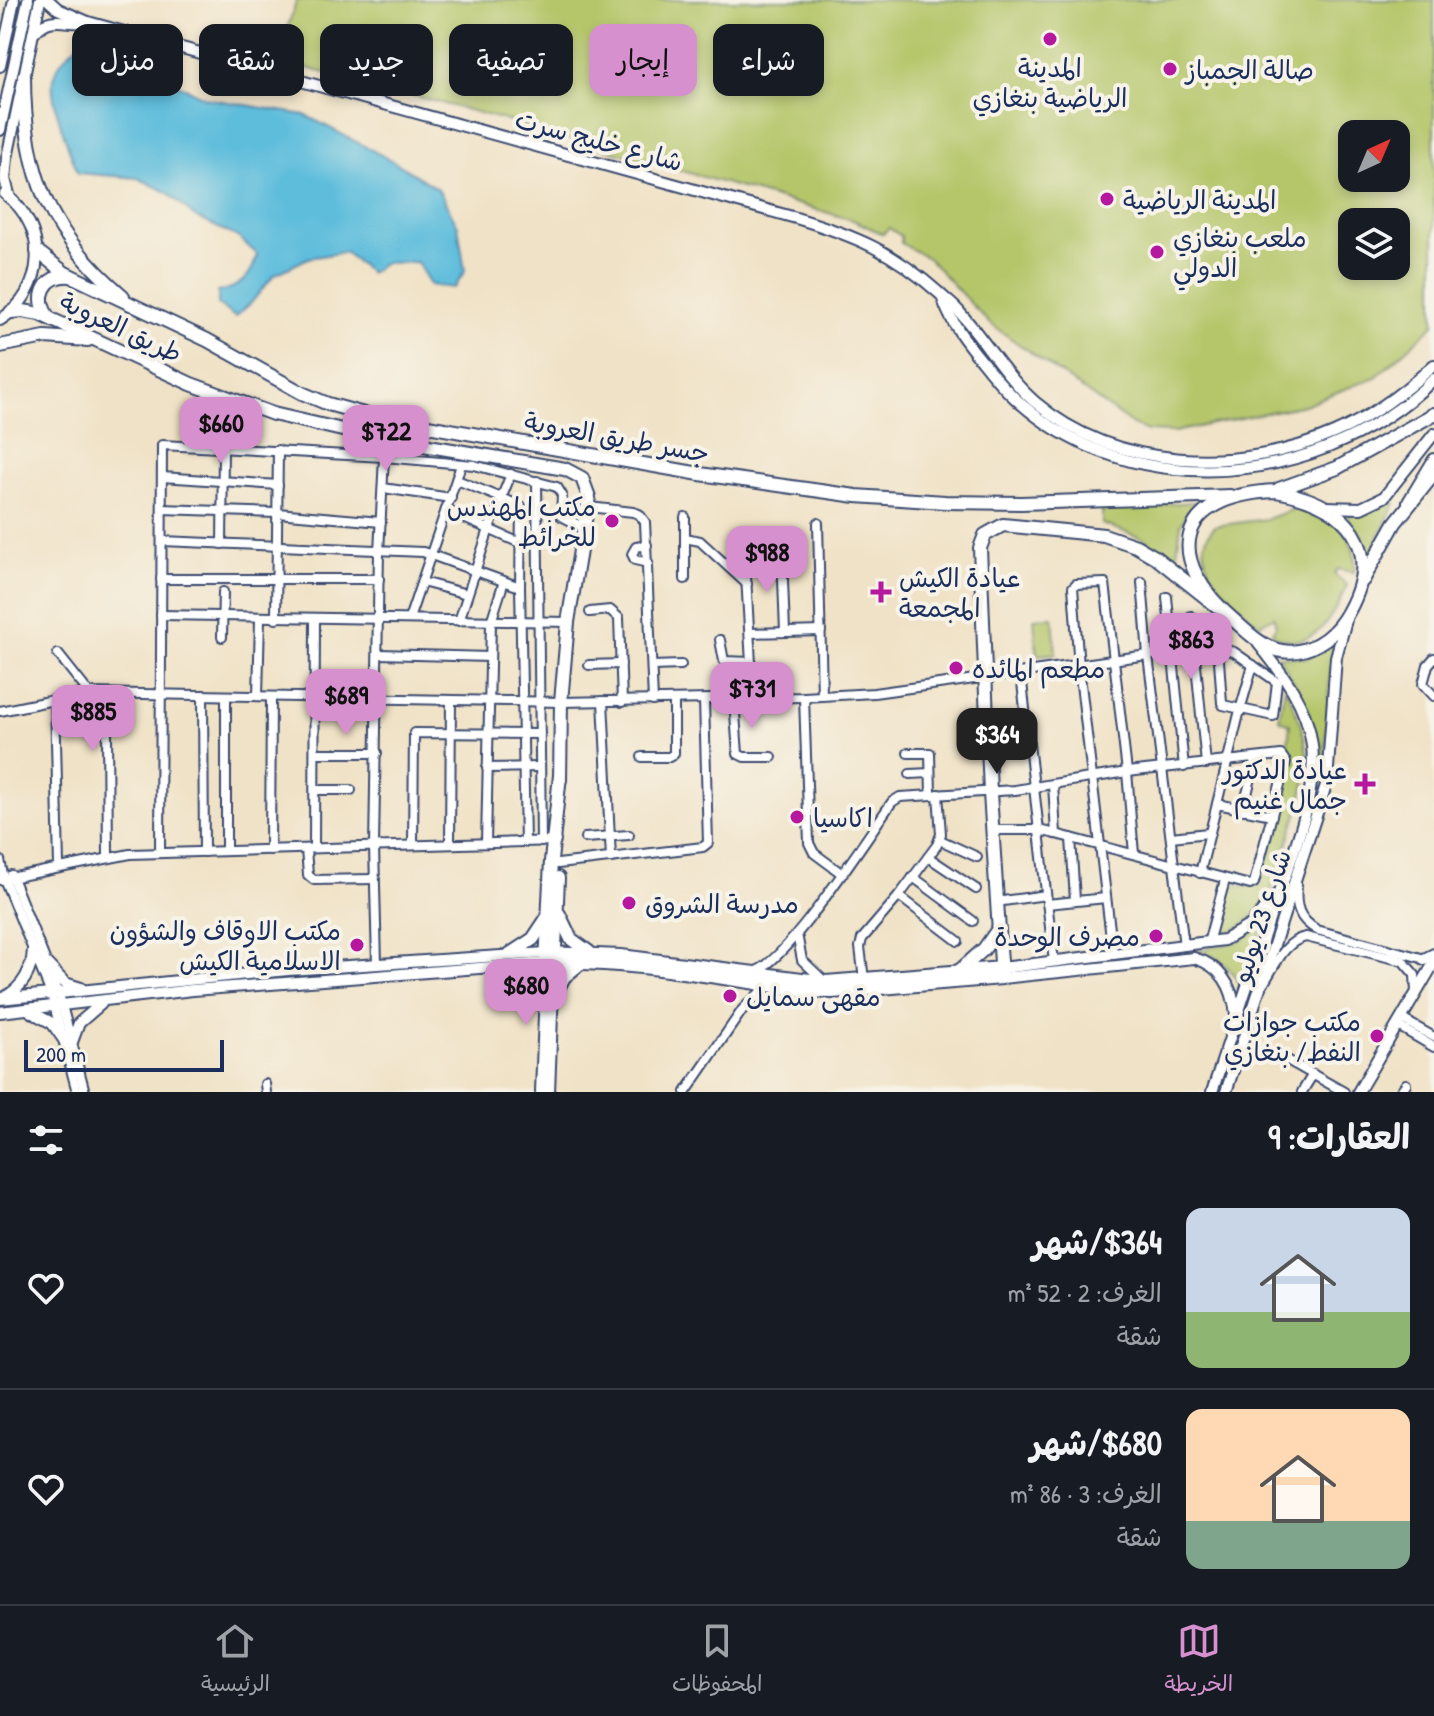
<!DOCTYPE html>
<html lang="ar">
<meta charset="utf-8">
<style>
body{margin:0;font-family:"Patrick Hand","Playpen Sans Arabic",sans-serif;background:#20242c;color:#f1f3f6;direction:rtl;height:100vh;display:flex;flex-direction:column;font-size:30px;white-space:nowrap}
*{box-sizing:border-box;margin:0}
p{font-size:26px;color:#9ea1a6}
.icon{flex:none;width:44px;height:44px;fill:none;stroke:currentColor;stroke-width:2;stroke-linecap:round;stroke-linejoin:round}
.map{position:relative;height:1092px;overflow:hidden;direction:ltr}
.drawer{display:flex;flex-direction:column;background:#171b24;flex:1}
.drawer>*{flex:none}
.banner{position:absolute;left:24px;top:24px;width:800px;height:72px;direction:rtl;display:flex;gap:16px}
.needle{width:52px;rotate:44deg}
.tools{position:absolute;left:1338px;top:120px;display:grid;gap:16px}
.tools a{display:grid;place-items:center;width:72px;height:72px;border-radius:16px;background:#171b24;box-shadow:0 4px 12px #0003;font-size:40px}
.scale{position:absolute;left:24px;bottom:20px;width:200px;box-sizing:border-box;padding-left:8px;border:4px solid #1b2f5e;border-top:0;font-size:22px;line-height:28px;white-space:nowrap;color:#1b2f5e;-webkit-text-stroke:6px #f7f3e8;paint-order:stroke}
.price{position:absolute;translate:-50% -68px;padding:0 18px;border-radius:16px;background:#d690ce;color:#111;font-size:26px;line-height:52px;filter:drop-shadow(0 2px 4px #0008)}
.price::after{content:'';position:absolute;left:50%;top:48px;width:24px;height:18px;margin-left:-12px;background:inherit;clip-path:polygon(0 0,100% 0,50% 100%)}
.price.current{background:#222;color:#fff}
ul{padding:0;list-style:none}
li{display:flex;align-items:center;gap:24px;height:200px;padding:0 24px}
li+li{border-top:2px solid #363941}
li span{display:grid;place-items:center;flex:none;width:224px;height:160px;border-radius:16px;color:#555}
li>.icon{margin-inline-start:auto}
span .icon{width:96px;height:96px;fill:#fffc;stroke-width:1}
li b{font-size:34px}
h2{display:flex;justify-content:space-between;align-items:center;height:96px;padding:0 24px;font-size:34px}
.pill{padding:0 28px;border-radius:16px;background:#171b24;box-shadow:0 4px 12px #0003;font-size:28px;line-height:72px}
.pill.current{background:#d690ce;color:#111}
.menu{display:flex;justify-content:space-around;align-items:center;height:112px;border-top:2px solid #363941;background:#171b24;font-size:22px;color:#9ea1a6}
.menu a{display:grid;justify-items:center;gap:4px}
.menu .current{color:#d690ce}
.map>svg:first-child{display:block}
.green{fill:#b5c66a;stroke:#687a64;stroke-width:2;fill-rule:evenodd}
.water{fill:#5ebddc;stroke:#3c769d;stroke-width:2}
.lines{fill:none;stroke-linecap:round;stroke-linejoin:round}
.minor-casing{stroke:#3b4a6e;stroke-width:12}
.major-casing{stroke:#3b4a6e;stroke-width:14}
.highway-casing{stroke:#3b4a6e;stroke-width:16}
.minor{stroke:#fff;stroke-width:8}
.major{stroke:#fff;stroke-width:10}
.highway{stroke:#fff;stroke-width:12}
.poi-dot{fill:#b5179e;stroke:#f7f3e8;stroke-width:3}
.labels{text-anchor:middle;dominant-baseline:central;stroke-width:8;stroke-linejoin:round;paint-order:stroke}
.poi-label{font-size:26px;fill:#1b2f5e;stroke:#f7f3e8;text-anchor:start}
.street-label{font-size:26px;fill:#1b2f5e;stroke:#f7f3e8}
</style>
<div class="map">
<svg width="1434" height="1092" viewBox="0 0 1434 1092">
<rect width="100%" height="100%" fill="#f7f3e8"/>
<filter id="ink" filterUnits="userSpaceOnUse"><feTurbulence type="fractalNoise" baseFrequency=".0125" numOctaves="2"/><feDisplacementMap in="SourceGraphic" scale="16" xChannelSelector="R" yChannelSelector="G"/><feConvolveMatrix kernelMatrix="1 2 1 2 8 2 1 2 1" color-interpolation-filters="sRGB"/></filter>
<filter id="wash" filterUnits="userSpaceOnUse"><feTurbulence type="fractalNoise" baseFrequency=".006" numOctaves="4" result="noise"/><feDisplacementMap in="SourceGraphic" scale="32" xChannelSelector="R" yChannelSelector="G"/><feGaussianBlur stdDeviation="1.8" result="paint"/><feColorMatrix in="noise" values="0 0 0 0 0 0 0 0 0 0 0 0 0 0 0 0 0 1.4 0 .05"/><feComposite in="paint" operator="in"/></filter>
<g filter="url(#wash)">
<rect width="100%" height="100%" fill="#f0e2c6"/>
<g class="green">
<path d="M297,0H1434V325L1376,377L1304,405L1174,432L1147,431L1133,425L989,323L929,259L901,243V236L889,228L883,234L853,220L483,114L276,60ZM1352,134H1396V178H1352ZM1352,222H1396V266H1352Z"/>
<path d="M1392,498L1395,503L1368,559L1362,536L1345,515L1367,514Z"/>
<path d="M1195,502L1181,524L1176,560L1142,538L1102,524V509Z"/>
<path d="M1311,503C1336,521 1360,538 1354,572L1338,569L1334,574L1347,585C1332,617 1315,656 1272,634L1276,625L1274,616L1259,625C1236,603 1181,560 1215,526L1266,519Z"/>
<path d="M1053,617L1056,654L1037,655L1034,618Z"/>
<path d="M1335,643L1331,661L1323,778L1319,777C1320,731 1305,693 1277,656L1307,658Z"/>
<path d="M1285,687C1297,712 1306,734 1308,763C1309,783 1276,885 1264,903C1252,921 1234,932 1214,937L1229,883L1246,887L1257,886L1291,759L1287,752L1290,724L1279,719Z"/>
<path d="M1264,924L1240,987C1232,968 1218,956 1199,950L1240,941Z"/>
</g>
<path class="water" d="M84,38L206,98L305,115L393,161L438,189L458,226L465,271L454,288L430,285L417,262L384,263L370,273L345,252L308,258L274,275L251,303L235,317L218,305V292C240,288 253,276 257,254L238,237L195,217L167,192L138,178L78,173C70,152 49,100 53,79C57,62 73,49 84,38Z"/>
</g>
<g filter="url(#ink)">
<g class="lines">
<defs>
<g id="minor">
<path d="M162,477L278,485"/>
<path d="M457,480L521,506L520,587L525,842"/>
<path d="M537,481L541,842"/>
<path d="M383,488L451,498"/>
<path d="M589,507L633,512L639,514L645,522L653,701"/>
<path d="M162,509L277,513L381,522"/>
<path d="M446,510L520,543"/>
<path d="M685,517V579"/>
<path d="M818,523L822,696"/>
<path d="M685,538L700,541L747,584"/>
<path d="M162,541L423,552L520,587"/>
<path d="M222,544L223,448"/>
<path d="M647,545L636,547L632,554L635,560L648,563"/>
<path d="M782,554L785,632"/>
<path d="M729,567L740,556L745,558L753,699"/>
<path d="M161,579H379"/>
<path d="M422,582L467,594"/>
<path d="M1142,582L1148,655L1184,946"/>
<path d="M1167,597L1184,767"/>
<path d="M590,612L610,610L619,618L622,702"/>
<path d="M161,615L568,622"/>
<path d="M1191,616L1206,764"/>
<path d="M276,619L278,450"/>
<path d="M409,619L461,465"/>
<path d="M459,621L489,529L511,474"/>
<path d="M750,633L821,631"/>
<path d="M222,637L223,592"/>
<path d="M720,640L724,661L751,662"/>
<path d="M58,654L93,698L107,731L108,856"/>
<path d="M379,654L490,657"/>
<path d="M1434,658L1428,665L1423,684L1434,696"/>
<path d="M589,665L621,664"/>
<path d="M652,666L681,665"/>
<path d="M1021,674L1054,962"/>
<path d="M203,695L204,852"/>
<path d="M226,696V851"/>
<path d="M258,696L260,619"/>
<path d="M804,697L809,843L814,853L841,873"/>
<path d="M55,699L59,866"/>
<path d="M734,700L738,754L744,757H772"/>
<path d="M603,701L611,858"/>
<path d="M0,711L88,693L561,702L804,697L874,693L1148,655L1218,648L1234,652L1277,682L1273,716L1223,705L1222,703L1217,632"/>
<path d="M316,753H377"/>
<path d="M908,753H930L931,794"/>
<path d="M642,757H669L674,754V701"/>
<path d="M487,768L540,767"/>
<path d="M910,774L930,773"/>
<path d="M1053,784L1056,834"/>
<path d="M315,790H351"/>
<path d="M1217,804L1272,815"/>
<path d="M1243,810L1256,758"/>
<path d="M1171,837L1208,833"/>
<path d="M585,838L629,835"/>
<path d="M1071,838L1075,900"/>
<path d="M940,840L977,857"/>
<path d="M486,843L491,622L504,581"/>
<path d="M450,844L451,700"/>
<path d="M413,845L414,733L540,734"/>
<path d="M314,848L315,619"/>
<path d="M306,849L308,875L314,880L374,879"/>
<path d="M270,850L271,697"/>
<path d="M160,853L162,445L384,457L474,465L557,487L562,495L561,516L585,528"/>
<path d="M928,857L976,889"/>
<path d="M0,860L4,879L51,994L77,1092"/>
<path d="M558,864L703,847L708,843L704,700"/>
<path d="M1200,873L1240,710L1253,665"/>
<path d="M11,875L59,994L85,1092"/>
<path d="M913,877L973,921"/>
<path d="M0,880L130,854L556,841"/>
<path d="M1297,885C1295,906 1298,919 1317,930L1429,960"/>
<path d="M899,896L958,941"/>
<path d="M996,902L1046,895"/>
<path d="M1047,904L1106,898"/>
<path d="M797,934L802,960L823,980"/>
<path d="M1208,943L1225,880"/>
<path d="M1113,955L1079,667L1073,587L1076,584L1105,583L1127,772L1134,854"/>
<path d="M377,964L374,847L379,552L384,457"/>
<path d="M756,971C789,959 867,837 892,802L900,797L1015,790L1127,772L1281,755L1286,762L1254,883L1250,885L1056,834L1039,830H993"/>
<path d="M864,980L860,947L862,939L899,896L937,845L941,834L938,794"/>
<path d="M1264,983C1275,966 1284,941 1306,937L1403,961L1415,975L1416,992"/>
<path d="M1402,1019L1434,1037"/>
<path d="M1398,1026L1434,1047"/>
<path d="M1275,1053L1344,1092"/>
<path d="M265,1084L266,1092"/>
<path d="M686,1092L743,1009L768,985"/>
<path d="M1302,1092L1313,1074"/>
<path d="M1400,1092L1406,1084"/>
</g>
<g id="major">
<path d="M48,0L58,9L88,22L796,218C856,236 892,251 939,293C946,300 955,306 961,314C987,343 1005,376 1035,402C1116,471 1240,474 1334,433C1372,417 1404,392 1434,365"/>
<path d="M35,32C51,13 66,25 88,22"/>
<path d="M0,66L14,0"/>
<path d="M0,130L28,0"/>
<path d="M10,198L5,179L7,158L40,0"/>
<path d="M943,299C951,325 972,349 989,370C1099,508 1313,497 1434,379"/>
<path d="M0,320C47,291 49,227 5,194"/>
<path d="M1408,502L1434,459"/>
<path d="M1326,507L1361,508L1384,497L1434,434"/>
<path d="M1424,959L1434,954"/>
<path d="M47,964L65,983L81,988"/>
<path d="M511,967L529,977L543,995"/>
<path d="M1002,968L1224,940L1252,924L1275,896"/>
<path d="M1002,978L1194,958C1222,966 1233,987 1236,1015"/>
<path d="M5,997C23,987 32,971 33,950"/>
<path d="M0,999L288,970L546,953"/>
<path d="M0,1012L193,990L546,963L541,1092"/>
<path d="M31,1012L52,1023L64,1040"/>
<path d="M72,1042L79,1023L101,1004"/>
<path d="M549,1092L554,963"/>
<path d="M1212,1092C1231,1033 1251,975 1270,917C1288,866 1318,799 1312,745C1307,704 1283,674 1258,643"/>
<path d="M1226,1092L1327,782L1336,657L1346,620"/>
<path d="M1358,1092L1434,963"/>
</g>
<g id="highway">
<path d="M24,76C24,175 48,232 123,296"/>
<path d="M37,251L65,273L207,340L302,393L328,404L371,416L700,474L856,496L945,502L1021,503L1230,496"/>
<path d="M11,312L23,311L40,314L191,384L273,414L364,435L565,469L582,478L589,497L568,622L561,702L560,780"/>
<path d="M49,318C34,298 44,274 71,276"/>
<path d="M0,346L45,337L88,340"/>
<path d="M1279,489L1337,468L1434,414"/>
<path d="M1276,491C1348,504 1388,548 1344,619C1331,639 1307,655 1282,651C1264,648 1249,634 1236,622C1162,560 1174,495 1276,491Z"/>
<path d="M1363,580L1395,523L1434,474"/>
<path d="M560,775L551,861L546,963C634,960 722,979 809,991L832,992L1002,978L990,793L980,548L985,535L1003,525L1104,535L1136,546L1155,557L1218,607"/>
<path d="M559,914L571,939L589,952"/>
<path d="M555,948L558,878"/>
<path d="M547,953L621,956L826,982L1002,968"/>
<path d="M510,954L533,939L547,918"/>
<path d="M958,972L984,949L998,929"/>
<path d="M554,996L564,977L582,962"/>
</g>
</defs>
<use href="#minor" class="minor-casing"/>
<use href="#major" class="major-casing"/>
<use href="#highway" class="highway-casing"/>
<use href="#minor" class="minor"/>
<use href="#major" class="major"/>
<use href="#highway" class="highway"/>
</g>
</g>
<g class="poi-dot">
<circle cx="1050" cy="39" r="8"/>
<circle cx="1170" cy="69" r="8"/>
<circle cx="1107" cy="199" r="8"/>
<circle cx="1157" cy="252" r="8"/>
<circle cx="612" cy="521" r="8"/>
<path d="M877 580h8v8h8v8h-8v8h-8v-8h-8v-8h8z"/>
<circle cx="956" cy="668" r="8"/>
<path d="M1361 772h8v8h8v8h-8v8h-8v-8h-8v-8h8z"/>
<circle cx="797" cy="817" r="8"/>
<circle cx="629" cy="903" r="8"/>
<circle cx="1156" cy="936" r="8"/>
<circle cx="357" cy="945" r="8"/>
<circle cx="730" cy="996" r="8"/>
<circle cx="1377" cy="1036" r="8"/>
</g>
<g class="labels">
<g class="poi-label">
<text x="1050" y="67" text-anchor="middle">المدينة<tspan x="1050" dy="30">الرياضية بنغازي</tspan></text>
<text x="1186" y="69">صالة الجمباز</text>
<text x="1123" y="199">المدينة الرياضية</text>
<text x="1173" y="237">ملعب بنغازي<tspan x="1173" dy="30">الدولي</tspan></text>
<text x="596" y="506" text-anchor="end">مكتب المهندس<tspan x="596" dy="30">للخرائط</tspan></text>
<text x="899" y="577">عيادة الكيش<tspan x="899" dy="30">المجمعة</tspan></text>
<text x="972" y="668">مطعم المائده</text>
<text x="1347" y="769" text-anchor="end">عيادة الدكتور<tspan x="1347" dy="30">جمال غنيم</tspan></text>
<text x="813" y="817">اكاسيا</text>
<text x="645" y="903">مدرسة الشروق</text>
<text x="341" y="930" text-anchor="end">مكتب الاوقاف والشؤون<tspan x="341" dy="30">الاسلامية الكيش</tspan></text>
<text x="1140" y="936" text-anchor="end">مصرف الوحدة</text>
<text x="746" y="996">مقهى سمايل</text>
<text x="1361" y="1021" text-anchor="end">مكتب جوازات<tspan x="1361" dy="30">النفط/ بنغازي</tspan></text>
</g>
<g class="street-label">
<text transform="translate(599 140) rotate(15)">شارع خليج سرت</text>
<text transform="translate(121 327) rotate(25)">طريق العروبة</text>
<text transform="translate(617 437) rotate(10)">جسر طريق العروبة</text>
<text transform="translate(1261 916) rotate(-72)">شارع 23 يوليو</text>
</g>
</g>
</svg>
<div class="tools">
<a><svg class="needle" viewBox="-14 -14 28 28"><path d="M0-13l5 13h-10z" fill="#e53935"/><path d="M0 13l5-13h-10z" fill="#9ea1a6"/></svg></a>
<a><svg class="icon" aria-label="layers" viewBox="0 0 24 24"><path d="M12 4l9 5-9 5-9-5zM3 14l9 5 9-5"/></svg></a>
</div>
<div class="scale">200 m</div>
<b class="price" style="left:221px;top:465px">$660</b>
<b class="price" style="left:386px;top:473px">$722</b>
<b class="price" style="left:767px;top:594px">$988</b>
<b class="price" style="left:1191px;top:681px">$863</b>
<b class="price" style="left:752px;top:730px">$731</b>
<b class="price" style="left:346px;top:737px">$689</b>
<b class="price" style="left:93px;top:753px">$885</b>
<b class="price current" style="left:997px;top:776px">$364</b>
<b class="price" style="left:526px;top:1027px">$680</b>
<div class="banner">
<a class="pill">شراء</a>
<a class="pill current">إيجار</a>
<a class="pill">تصفية</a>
<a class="pill">جديد</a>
<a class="pill">شقة</a>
<a class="pill">منزل</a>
</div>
</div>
<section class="drawer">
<h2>العقارات: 9<svg class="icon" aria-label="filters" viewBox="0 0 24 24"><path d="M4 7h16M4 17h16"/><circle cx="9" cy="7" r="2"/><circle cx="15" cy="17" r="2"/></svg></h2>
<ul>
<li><span style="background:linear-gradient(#c9d6e8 65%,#8fb573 0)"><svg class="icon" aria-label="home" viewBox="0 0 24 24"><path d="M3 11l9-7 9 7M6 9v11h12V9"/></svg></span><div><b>$364/شهر</b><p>الغرف: 2 · 52 m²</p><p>شقة</p></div><svg class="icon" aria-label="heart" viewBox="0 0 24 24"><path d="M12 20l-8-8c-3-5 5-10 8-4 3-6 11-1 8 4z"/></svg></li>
<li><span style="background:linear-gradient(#ffd9b3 70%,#7fa58c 0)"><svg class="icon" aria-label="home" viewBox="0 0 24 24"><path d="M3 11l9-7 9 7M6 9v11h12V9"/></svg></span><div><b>$680/شهر</b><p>الغرف: 3 · 86 m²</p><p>شقة</p></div><svg class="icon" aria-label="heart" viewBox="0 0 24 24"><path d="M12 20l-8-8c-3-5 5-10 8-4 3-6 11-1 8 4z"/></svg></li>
</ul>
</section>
<nav class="menu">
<a class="current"><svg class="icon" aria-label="map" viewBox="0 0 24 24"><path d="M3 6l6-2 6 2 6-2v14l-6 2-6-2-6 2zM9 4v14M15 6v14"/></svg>الخريطة</a>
<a><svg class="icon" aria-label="saved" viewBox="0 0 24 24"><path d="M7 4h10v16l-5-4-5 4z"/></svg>المحفوظات</a>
<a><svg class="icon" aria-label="home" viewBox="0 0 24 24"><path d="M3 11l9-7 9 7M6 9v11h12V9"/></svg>الرئيسية</a>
</nav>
